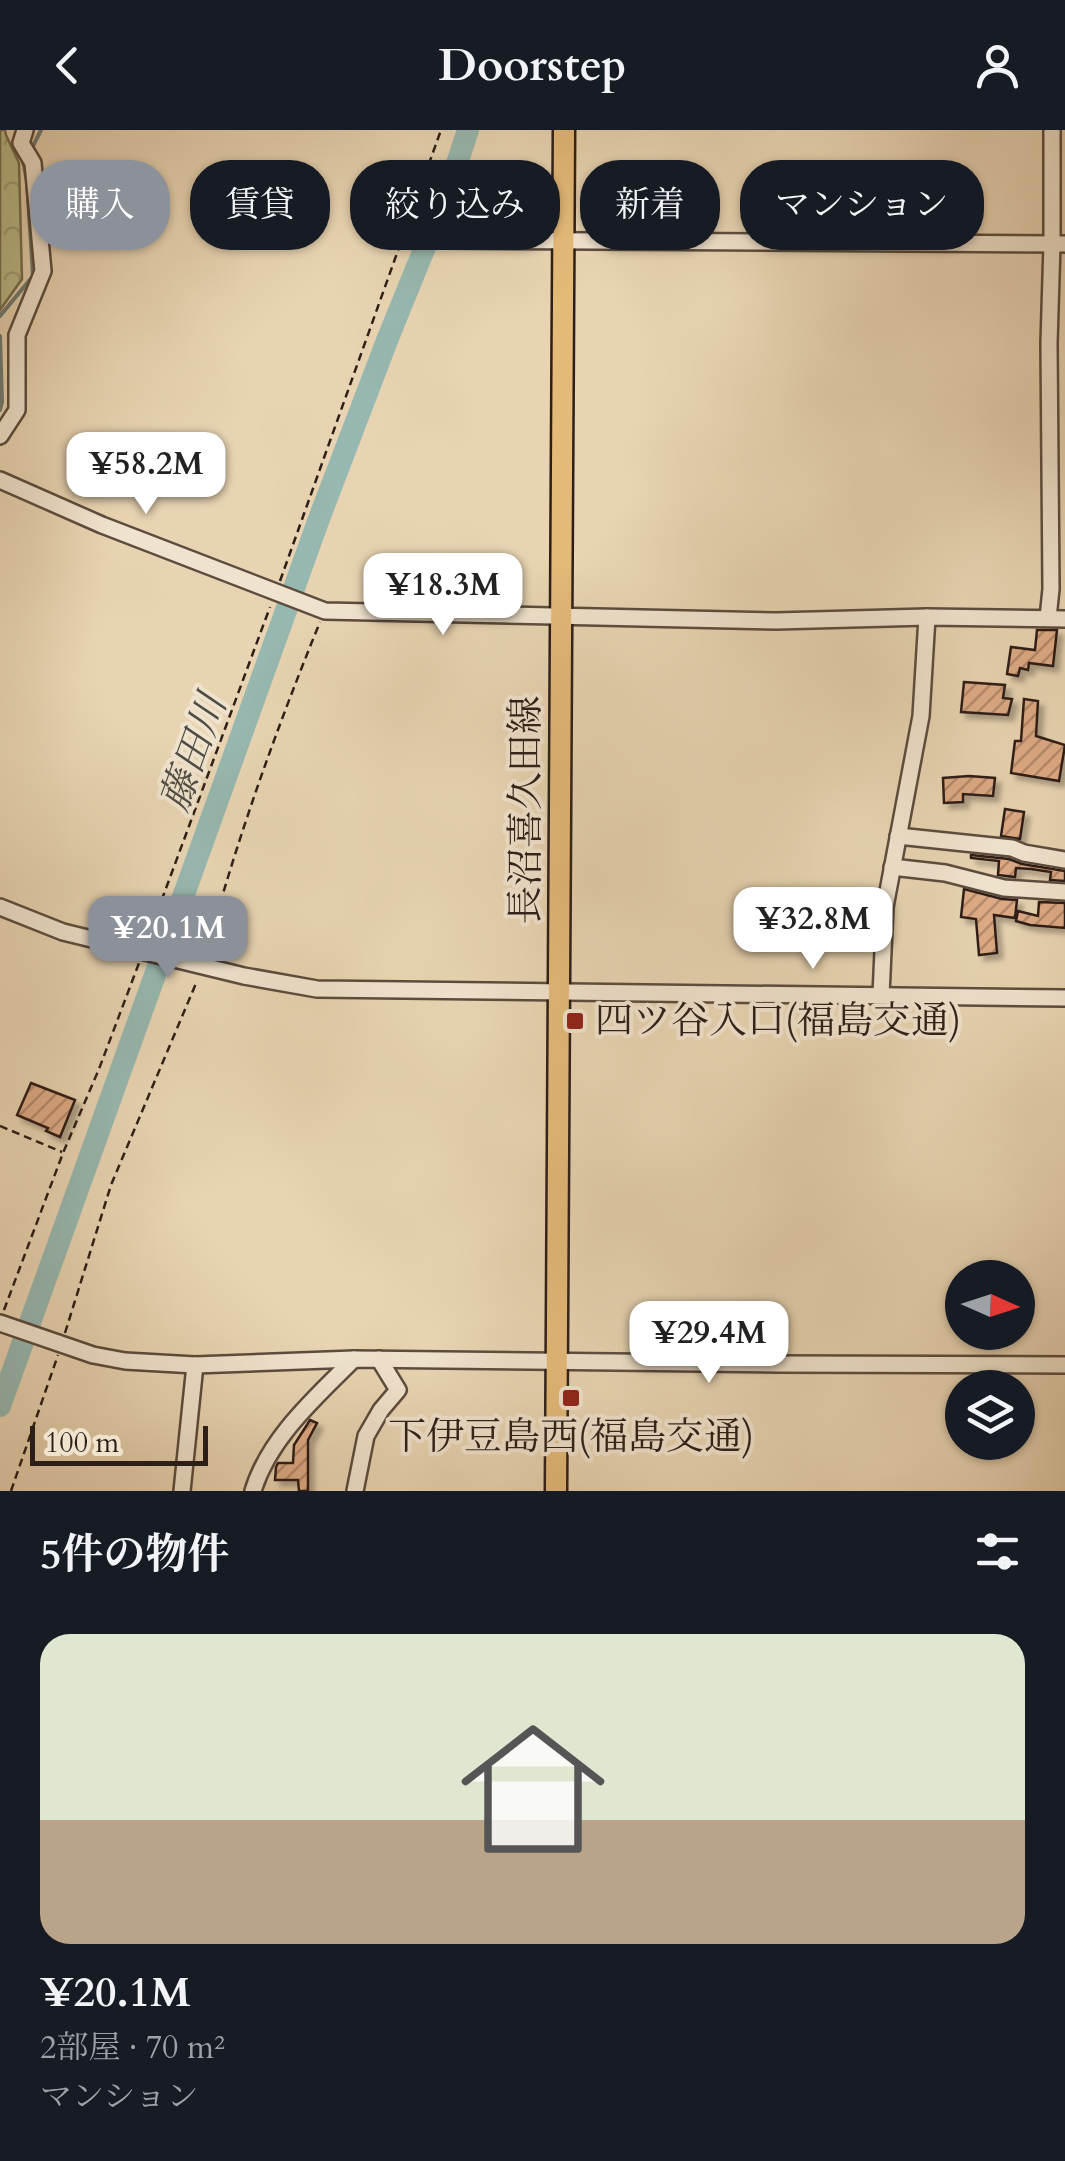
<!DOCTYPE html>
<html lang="ja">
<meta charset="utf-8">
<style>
body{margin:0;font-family:Cardo,"Noto Serif JP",serif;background:#242831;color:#f1f3f6;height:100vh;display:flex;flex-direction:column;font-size:38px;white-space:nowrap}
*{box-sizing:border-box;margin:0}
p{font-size:32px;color:#9ea1a6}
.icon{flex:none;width:55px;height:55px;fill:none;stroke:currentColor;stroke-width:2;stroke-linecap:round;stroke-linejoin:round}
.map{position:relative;height:1361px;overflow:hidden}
.sheet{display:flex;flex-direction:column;background:#171b24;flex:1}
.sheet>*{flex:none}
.banner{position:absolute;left:30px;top:30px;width:1005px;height:90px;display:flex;gap:20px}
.needle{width:65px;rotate:93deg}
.controls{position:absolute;left:945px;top:1130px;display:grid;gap:20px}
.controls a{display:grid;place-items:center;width:90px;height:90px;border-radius:50%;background:#171b24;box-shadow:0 2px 8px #0004;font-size:50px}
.scale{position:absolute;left:30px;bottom:25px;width:178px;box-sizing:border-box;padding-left:10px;border:5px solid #2d1f18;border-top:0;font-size:28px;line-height:35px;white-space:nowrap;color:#2d1f18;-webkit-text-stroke:8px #f0e3cd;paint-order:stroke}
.price{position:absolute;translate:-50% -85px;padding:0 22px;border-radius:20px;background:#fff;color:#222;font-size:32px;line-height:65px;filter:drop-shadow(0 2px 5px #0008)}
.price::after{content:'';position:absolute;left:50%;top:60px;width:30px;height:22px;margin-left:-15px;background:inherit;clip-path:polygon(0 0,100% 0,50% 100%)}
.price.selected{background:#8c9099;color:#fff}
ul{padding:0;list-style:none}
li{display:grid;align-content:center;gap:20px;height:530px;padding:0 40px}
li+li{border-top:2px solid #363941}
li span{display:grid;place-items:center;height:310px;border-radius:30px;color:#555}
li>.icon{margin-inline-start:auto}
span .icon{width:180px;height:180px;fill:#fffc;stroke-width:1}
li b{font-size:42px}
h2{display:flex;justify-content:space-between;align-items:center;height:120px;padding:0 40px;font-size:42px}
.chip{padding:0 35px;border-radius:40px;background:#171b24;box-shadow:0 2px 8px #0004;font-size:35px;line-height:90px}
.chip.selected{background:#8c9099;color:#fff}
header{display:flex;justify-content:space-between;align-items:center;height:130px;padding:0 40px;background:#171b24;font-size:45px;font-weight:600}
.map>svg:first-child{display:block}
.forest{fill:url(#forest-crowns);stroke:#746d50;stroke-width:2.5}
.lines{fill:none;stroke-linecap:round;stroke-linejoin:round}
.stream{stroke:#6d7b73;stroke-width:4}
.river{stroke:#97b8b0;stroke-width:22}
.building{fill:url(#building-hatch);stroke:#2d1f18;stroke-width:2.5;filter:url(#shadow)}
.minor-casing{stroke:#5c4c3e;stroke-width:20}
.major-casing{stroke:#2d1f18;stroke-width:25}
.path{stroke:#2d1f18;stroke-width:2.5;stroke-dasharray:8 5;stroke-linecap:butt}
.minor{stroke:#f0e3cd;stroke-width:15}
.major{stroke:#e4ba79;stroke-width:20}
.poi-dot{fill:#8f2418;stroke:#f0e3cd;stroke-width:4}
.labels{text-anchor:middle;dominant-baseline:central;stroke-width:8;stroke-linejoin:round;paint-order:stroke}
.street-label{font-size:38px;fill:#2d1f18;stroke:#f0e3cd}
.poi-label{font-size:38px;fill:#2d1f18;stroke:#f0e3cd;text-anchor:start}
.water-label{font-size:40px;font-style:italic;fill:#4d4d46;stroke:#f0e3cd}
</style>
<header><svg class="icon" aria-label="back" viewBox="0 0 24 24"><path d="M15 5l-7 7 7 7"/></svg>Doorstep<svg class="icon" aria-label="person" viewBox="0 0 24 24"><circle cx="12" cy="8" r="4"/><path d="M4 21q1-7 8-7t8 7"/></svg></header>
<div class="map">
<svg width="1065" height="1361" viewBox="0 0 1065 1361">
<defs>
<pattern id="forest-crowns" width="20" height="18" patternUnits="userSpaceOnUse" patternTransform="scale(2.5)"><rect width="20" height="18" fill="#babb89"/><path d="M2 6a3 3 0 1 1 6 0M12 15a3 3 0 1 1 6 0" fill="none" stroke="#a0a076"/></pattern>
<pattern id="building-hatch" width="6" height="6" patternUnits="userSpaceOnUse" patternTransform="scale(2.5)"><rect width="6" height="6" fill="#ddaa84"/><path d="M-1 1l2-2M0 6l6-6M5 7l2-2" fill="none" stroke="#b48a6b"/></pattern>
<filter id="shadow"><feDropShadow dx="5.5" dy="5.5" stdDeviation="2.5" flood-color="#0004"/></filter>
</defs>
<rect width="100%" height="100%" fill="#e8d4b2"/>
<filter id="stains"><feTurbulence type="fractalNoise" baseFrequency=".002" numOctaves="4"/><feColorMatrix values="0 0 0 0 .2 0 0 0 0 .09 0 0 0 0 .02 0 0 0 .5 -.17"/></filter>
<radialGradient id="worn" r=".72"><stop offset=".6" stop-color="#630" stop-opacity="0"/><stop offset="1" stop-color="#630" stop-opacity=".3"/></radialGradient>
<path class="forest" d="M0,0H5L6,5L19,33L22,149L0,180Z"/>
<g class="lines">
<g class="stream">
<path d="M32,18L41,0"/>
<path d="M0,186L33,146L27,51L23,31"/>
<path d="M0,206L2,272L0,280"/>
</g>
<path class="river" d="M0,1276L320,386L388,208L449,58L468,0"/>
</g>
<g class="building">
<path d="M1037,500H1057L1053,536L1029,533L1028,540L1020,538L1018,546L1007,544L1011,517L1035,520Z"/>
<path d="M964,552L1005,555L1003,568L1012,569L1008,585L961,582Z"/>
<path d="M1024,569L1038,571L1036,606L1065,615L1059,651L1011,643L1015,611H1021Z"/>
<path d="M969,646L995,648L993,666L963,664V672L944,673L943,648Z"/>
<path d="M1005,679L1024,682L1020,709L1001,706Z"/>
<path d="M971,725L1009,729L1022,734L1065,741V751L1050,750L1051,742L1031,739L1016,738L1015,747L998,745L999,731L971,728Z"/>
<path d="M964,759L1002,769L1017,770L1015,788L994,785L997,823L979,825L976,789L961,787Z"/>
<path d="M1039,772L1065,773V798L1030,795L1016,791L1018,781L1038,786Z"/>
<path d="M31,953L75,970L60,1007L46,1001L48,998L17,985Z"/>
<path d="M310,1290L317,1293L308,1310V1361H299L298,1350H275L276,1337L278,1333H293L294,1315Z"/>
</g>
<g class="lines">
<defs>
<g id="minor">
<path d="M446,110L1065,114"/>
<path d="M0,306L17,280V205L43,141L33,33L21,13L25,0"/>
<path d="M0,350L102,395L325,481L776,491L927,487L1065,489"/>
<path d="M1048,488L1051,459L1049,213L1052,114V0"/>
<path d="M898,706L1012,718L1024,723L1065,730"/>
<path d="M892,737L945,743L1004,758L1065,762"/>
<path d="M0,777L63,802L244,846L317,859L1065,868"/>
<path d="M881,865L885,777L921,586L927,487"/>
<path d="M0,1193L93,1225L125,1231L195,1235L354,1229L778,1234L1065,1235"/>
<path d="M182,1361L195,1235"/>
<path d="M253,1361C269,1308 316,1267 354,1229"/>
<path d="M355,1361L366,1306L381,1280L398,1260L379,1229"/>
</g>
<path id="major" d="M556,1361L564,0"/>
</defs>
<use href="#minor" class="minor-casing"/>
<use href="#major" class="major-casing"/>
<g class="path">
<path d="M280,451L441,0"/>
<path d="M148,807L270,477"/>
<path d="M206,824C236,711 276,600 320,492"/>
<path d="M0,996L62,1022"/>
<path d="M4,1180L63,1023L99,939L139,833"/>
<path d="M65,1203L111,1055L197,851"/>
<path d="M11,1361L58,1225"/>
</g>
<use href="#minor" class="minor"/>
<use href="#major" class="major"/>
</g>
<g class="poi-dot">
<rect x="565" y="881" width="20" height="20" rx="5"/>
<rect x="561" y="1258" width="20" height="20" rx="5"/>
</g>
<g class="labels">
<g class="street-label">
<text transform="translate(526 680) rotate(-90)">長沼喜久田線</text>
</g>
<g class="poi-label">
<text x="595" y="891">四ツ谷入口(福島交通)</text>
<text x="571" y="1307" text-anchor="middle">下伊豆島西(福島交通)</text>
</g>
<g class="water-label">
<text transform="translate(194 623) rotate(-70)">藤田川</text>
</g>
</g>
<rect width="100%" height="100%" filter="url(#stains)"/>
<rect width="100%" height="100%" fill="url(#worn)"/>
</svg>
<div class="controls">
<a><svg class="needle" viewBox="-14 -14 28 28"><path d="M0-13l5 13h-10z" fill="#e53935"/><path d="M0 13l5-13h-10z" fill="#9ea1a6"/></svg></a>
<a><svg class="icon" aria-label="layers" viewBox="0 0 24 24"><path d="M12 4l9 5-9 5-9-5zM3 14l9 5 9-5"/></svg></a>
</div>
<div class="scale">100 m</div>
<b class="price" style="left:146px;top:387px">¥58.2M</b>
<b class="price" style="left:443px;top:508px">¥18.3M</b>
<b class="price" style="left:813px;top:842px">¥32.8M</b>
<b class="price selected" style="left:168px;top:851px">¥20.1M</b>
<b class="price" style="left:709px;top:1256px">¥29.4M</b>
<div class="banner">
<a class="chip selected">購入</a>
<a class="chip">賃貸</a>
<a class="chip">絞り込み</a>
<a class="chip">新着</a>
<a class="chip">マンション</a>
</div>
</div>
<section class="sheet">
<h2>5件の物件<svg class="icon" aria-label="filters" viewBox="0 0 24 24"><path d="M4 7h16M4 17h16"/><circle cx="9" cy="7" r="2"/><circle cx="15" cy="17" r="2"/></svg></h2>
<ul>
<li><span style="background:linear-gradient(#dfe7d0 60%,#b9a48a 0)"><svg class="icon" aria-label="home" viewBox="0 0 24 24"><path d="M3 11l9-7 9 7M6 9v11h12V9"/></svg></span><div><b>¥20.1M</b><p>2部屋 · 70 m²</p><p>マンション</p></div></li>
</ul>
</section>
